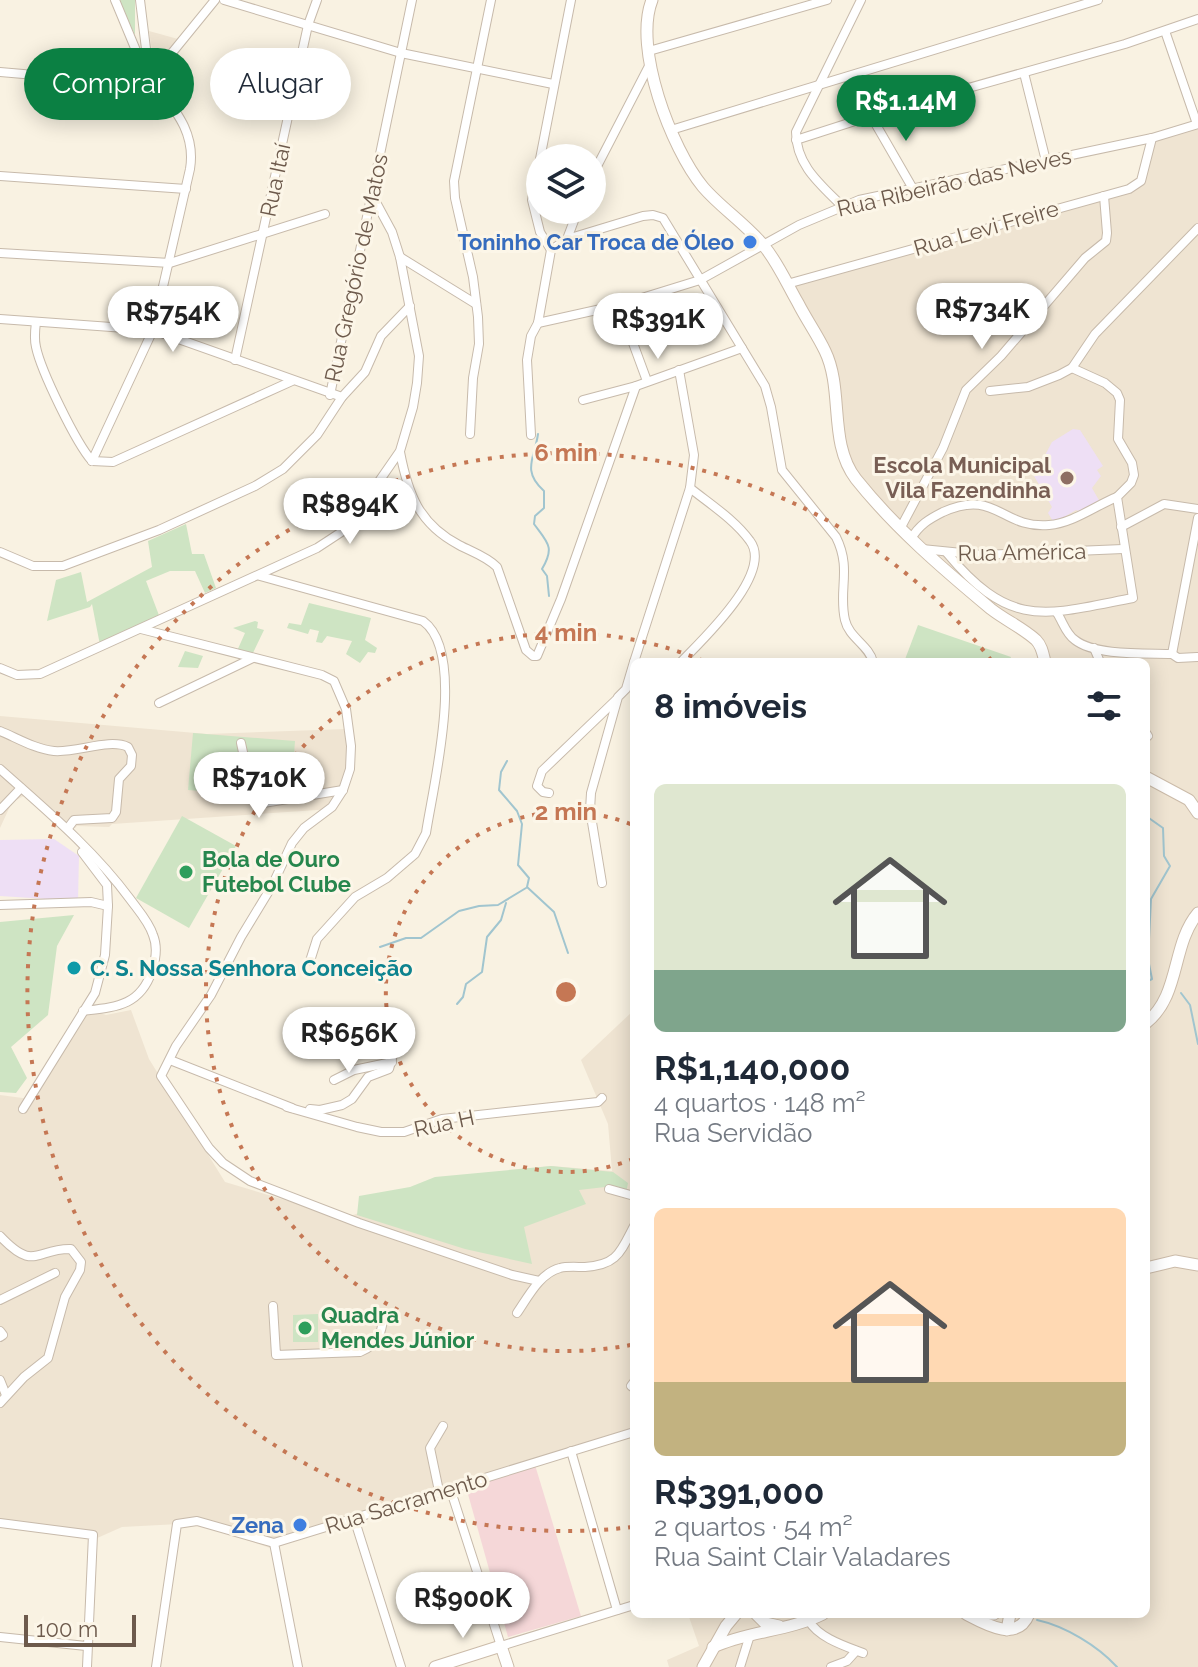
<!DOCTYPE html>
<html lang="pt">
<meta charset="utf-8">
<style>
body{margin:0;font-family:Raleway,sans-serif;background:#f2f2f3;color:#1f2937;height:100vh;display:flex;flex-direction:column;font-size:30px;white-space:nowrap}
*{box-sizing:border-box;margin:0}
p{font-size:26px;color:#747a83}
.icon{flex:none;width:44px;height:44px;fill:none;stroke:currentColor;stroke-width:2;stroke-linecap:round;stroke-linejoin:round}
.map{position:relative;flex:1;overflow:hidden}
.panel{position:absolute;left:630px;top:658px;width:520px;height:960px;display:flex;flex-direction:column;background:#fff;border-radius:12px;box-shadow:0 4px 20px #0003}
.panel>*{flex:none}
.banner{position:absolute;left:24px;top:48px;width:486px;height:72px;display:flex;gap:16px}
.buttons{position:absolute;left:526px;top:144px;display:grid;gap:16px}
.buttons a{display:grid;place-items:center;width:80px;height:80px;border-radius:50%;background:#fff;box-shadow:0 4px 20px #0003;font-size:40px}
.scale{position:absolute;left:24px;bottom:20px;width:112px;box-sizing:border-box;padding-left:8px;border:4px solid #6d5a4c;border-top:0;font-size:22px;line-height:28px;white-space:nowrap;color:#6d5a4c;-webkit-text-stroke:6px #fcf6e8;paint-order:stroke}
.price{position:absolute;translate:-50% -68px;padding:0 18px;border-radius:28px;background:#fff;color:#222;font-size:26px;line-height:52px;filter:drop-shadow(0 2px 4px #0008)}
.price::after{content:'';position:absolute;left:50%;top:48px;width:24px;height:18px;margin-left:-12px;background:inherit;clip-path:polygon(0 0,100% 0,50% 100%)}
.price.on{background:#0b8043;color:#fff}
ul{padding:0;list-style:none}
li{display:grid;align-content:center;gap:16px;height:424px;padding:0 24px}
li span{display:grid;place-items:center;height:248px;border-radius:12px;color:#555}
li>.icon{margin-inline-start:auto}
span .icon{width:144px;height:144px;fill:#fffc;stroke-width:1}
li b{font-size:34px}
h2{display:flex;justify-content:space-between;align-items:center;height:96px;padding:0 24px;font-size:34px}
.tag{padding:0 28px;border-radius:36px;background:#fff;box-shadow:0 4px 20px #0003;font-size:28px;line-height:72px}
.tag.on{background:#0b8043;color:#fff}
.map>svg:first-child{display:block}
.residential{fill:#efe4d2}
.education{fill:#eedff5}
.medical{fill:#f5d7d8}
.green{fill:#cee4c3}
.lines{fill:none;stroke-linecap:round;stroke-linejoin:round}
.stream{stroke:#a1c5cf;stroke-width:2}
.street-casing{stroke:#c7baab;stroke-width:10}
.secondary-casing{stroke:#cbbba9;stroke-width:13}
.street{stroke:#fff;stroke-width:8}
.secondary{stroke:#fff;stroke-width:11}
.ring{fill:none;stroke:#c57754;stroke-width:4;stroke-dasharray:4 8}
.shop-dot{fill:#3f7fe0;stroke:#fcf6e8;stroke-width:3}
.education-dot{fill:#8d6e63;stroke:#fcf6e8;stroke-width:3}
.leisure-dot{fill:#2e9e5b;stroke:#fcf6e8;stroke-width:3}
.culture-dot{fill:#0f9aa8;stroke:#fcf6e8;stroke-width:3}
.labels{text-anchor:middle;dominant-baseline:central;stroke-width:6;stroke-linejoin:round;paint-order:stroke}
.street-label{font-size:22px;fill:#6d5a4c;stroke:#fcf6e8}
.shop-label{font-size:22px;font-weight:bold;fill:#366cbe;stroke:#fcf6e8;text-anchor:end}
.education-label{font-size:22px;font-weight:bold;fill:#785e54;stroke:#fcf6e8;text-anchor:end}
.leisure-label{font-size:22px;font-weight:bold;fill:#27864d;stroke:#fcf6e8;text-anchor:start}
.culture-label{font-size:22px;font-weight:bold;fill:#0d838f;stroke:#fcf6e8;text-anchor:start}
.centre{fill:#c57754;stroke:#fcf6e8;stroke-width:4}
.ring-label{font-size:24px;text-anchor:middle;font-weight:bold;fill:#c57754;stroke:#fcf6e8;stroke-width:6;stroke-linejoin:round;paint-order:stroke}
</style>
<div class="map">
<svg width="1198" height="1667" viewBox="0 0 1198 1667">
<rect width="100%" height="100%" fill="#f9f2e2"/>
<g class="residential">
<path d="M149,31L178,39L167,53L162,55L152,51Z"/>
<path d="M1198,125V1667H669L667,1660L699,1646L688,1614H1146V662H1044L1035,647L974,603L899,532L852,475L841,438L837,386L785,287L1141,187L1149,140Z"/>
<path d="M0,716L207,734L346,729V791L332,809L112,824L109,827L77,826L75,828L64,827L28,794L12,802L0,828Z"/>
<path d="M89,1009L106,1015L131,1010L149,1059L225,1182L345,1218L456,1177L551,1166L612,1171L608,1124L581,1060L634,1010V1435L270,1548L198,1523L122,1527L95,1539L0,1527V1095L30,1099Z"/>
</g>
<g class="education">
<path d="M1073,429L1080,430L1103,466L1097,470L1101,476L1092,488L1100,502L1082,512L1076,510L1054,523L1048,513L1052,507L1030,469L1042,461L1052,442Z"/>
<path d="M54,839L79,856L78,901L0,896V840Z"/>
</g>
<path class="medical" d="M535,1465L581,1616L508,1637L466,1487Z"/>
<g class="green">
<path d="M118,0H135V35Z"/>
<path d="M186,524L192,554H204L216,588L205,593L195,571H170L146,581L160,618L100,645L92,604L90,607L47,621L56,580L81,572L87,602L152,567L148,541Z"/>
<path d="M309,603L371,618L365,640L377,648L375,653L368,652L360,663L346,654L352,641L327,636L322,643L316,642L319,631L310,629L308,634L287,628L289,623L301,625Z"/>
<path d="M255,621L258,622L257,628L264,630L252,655L237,651L245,633L233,628Z"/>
<path d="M918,625L1011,657L1009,662H904Z"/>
<path d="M185,651L203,656L198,668L178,667Z"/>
<path d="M193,733L295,741L291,798L188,790Z"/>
<path d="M182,816L236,846L189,928L136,898Z"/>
<path d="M74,915L57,946L48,1015L11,1047L27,1078L16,1093L0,1092V922Z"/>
<path d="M551,1166L613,1172L628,1183L626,1193H607L605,1187L579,1190L586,1204L524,1227L532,1264L465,1249L357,1215L359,1196L410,1187L435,1177Z"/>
<path d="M318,1314V1342H293V1315Z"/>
</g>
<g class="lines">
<g class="stream">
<path d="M538,434C535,457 521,471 544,491V508L535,516L534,524C548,543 555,547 542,569L547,576L549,596"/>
<path d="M507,761L501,772L499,790L517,811L522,824L518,865L529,878L527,887L554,912L568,953"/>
<path d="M1146,816L1163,828L1164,856L1170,866L1151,899L1148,959L1152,979L1146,982"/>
<path d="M380,947L406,938H421L459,911L479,906L498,905L526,888"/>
<path d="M1181,993L1190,1005L1198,1044"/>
<path d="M457,1004L463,997L466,984L482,972L487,937L501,920L506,903"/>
<path d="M1037,1620C1065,1626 1098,1646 1117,1667"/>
</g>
<defs>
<g id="street">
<path d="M115,0L140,60"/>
<path d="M140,0L147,57"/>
<path d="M224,0L401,53L553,84"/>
<path d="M1165,31L1197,124"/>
<path d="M649,51L827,0"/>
<path d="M143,57H147C156,63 161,72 155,83L146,79L140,64Z"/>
<path d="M158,70L215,0"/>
<path d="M0,72L127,83L146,79"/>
<path d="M1024,73L1046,161"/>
<path d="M871,116L912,187"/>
<path d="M671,130L1098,0"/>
<path d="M796,140L883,112L1125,44L1198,19"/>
<path d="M0,176L186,189"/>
<path d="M592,176L650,64"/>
<path d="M842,206C820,184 796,165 796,132L861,0"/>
<path d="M567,239L643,216L653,215L663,218L765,386L771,407L782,470L836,537C852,569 838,590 845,620C849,638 869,645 873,662"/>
<path d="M551,250L540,232L532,200L571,0"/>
<path d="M0,253L170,263L325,214"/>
<path d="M400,257L476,304"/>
<path d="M787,284L1129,189L1141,181L1152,138"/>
<path d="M619,305L647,381"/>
<path d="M0,319L153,330L342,397"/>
<path d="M36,322C35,330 34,339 36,347C41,371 76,443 92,461"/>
<path d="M538,323L619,305L700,280L799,225L859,200L1152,138L1198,124"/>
<path d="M235,360L308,25L317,0"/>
<path d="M990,391L1028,387L1059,375L1072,368L1095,334L1198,228"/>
<path d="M330,395L412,0"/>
<path d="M583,400L636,386L742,348"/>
<path d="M470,434L473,378L479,344L478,317L473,277L455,198L454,181L491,0"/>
<path d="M531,435L527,360L531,336L538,323L551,250L567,239L578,210"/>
<path d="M400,452C408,494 419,524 459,545C472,552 486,556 497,567L526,650L533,656H537L561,599L636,386"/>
<path d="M92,461L153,330L190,169C196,133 175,110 155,83"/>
<path d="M92,461L113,462L292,381"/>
<path d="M1121,527L1164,504L1198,509"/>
<path d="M900,529L943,448L966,390L1001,356L1085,258L1106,241L1107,233L1104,196"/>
<path d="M911,539C919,525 929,519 943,512C996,488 1001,529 1049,525C1073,523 1095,506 1117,497"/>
<path d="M922,549L982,555L1123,549"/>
<path d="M0,552L33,566H63L159,530L255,486L283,469L317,435L342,397L365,372L381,336L410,306"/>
<path d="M947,553C1011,630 1045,615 1133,598L1117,497L1131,483L1134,475L1132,463L1118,439L1120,400L1117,393L1105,383L1072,368"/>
<path d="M260,576L423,621C467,653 433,786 426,833L415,854L387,878L355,897L317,939L310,961"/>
<path d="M1057,613C1063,622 1066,634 1075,640C1095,656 1147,653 1172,654L1178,658L1197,657"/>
<path d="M141,629L322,675L334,681L346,709L351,746L350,769L343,790L332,807L304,828L292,843L272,886L241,937L211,995L176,1046L161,1076L209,1148L223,1163L250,1181L359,1223L512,1275L539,1281"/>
<path d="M1094,648L1100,662"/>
<path d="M1172,654L1198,518"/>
<path d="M634,662L690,488L694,455L679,370"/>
<path d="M681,662C702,640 774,573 750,541C735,520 710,504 690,488"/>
<path d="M0,668L17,675L40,674L317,548L346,529L400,451L413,407L417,383L419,356L400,257L392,232L372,195"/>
<path d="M159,703L253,658"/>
<path d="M0,731C17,738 35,749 54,751C77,753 109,738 128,747L132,755L131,766L119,779L116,812L112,818L74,820L68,828"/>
<path d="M1146,733L1148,736"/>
<path d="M241,743L253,799L257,804L343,790"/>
<path d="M0,769C46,810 93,849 130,899C138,910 149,922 153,935C158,947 156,959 152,971C140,1006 116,1007 83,1011"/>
<path d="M549,793L543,792L537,786L542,771L617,699"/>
<path d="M0,810L21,788"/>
<path d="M602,883L590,810L591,793L618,697L626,689L634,662"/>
<path d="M0,905L91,902L108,906"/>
<path d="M170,1060L292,1108"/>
<path d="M334,1080L354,1070L392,1062"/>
<path d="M287,1107L357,1127L381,1132H404L442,1119L598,1102L602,1098"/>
<path d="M23,1109L95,993L105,955L108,906L107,885L82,852"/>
<path d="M310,1109L320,1110L342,1105L352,1099L368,1077L389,1069L393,1055L401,1046L403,1034L401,1027L389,1017"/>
<path d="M609,1189L634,1196"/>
<path d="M0,1236C35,1273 36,1248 71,1249L81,1262L80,1270L65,1297L48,1358L24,1377L0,1403"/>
<path d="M0,1300L55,1273"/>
<path d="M273,1306L276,1355L360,1352C379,1344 381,1335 384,1315"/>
<path d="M517,1313C528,1297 540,1273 560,1268C567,1266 577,1267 585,1267C617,1265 620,1253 634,1226"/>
<path d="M0,1331L3,1335L0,1337"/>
<path d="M0,1380L6,1395"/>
<path d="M634,1382L631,1386L634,1388"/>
<path d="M571,1451L617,1610"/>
<path d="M450,1488L501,1646L634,1605"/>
<path d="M439,1491L430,1448L443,1426"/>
<path d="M354,1518L401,1667"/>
<path d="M0,1523L93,1535L87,1667"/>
<path d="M274,1543L298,1667"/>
<path d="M809,1621C819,1638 845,1646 863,1653"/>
<path d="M0,1637L86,1646"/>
<path d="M156,1667L177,1524L197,1521L274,1543L634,1432"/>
<path d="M740,1667L750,1635"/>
<path d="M831,1667L847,1661L856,1651"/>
</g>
<g id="secondary">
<path d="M652,0C633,48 671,148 703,187C721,208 746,224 764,246C778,263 787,284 798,303C806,319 817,334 825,351C844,390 828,443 856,479C895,528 943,569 991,609C1005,620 1023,628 1036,640C1042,646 1043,654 1045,662"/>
<path d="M1146,777L1189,800L1198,813"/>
<path d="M1146,1023C1181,995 1171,945 1198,913"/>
<path d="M1146,1268L1175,1261L1198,1265"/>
<path d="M756,1614L765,1623L779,1626"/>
<path d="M966,1614C985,1624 1017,1643 1029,1614"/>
<path d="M974,1614H994"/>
<path d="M1007,1630L1010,1614"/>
<path d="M713,1647C748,1631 789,1631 823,1614"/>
<path d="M435,1667L501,1646L508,1667"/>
<path d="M703,1667L726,1626L736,1614"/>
</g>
</defs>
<use href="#street" class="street-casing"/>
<use href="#secondary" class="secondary-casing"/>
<use href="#street" class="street"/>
<use href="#secondary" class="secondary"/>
</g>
<g class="ring">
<path d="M633 1159A180 180 0 1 1 633 825"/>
<path d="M631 1345A359 359 0 1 1 706 662"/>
<path d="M632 1527A539 539 0 1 1 991 660"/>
</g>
<g class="shop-dot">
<circle cx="750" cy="242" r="8"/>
<circle cx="300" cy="1525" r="8"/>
</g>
<circle class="education-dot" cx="1067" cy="478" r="8"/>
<g class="leisure-dot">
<circle cx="186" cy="872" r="8"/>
<circle cx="305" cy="1328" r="8"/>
</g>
<circle class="culture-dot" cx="74" cy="968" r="8"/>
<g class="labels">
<g class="street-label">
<text transform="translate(275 180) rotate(-78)">Rua Itaí</text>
<text transform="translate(954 182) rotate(-13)">Rua Ribeirão das Neves</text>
<text transform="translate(986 228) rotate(-16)">Rua Levi Freire</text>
<text transform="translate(356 268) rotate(-78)">Rua Gregório de Matos</text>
<text transform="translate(1022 552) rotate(-1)">Rua América</text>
<text transform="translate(444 1123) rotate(-12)">Rua H</text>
<text transform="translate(406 1502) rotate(-17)">Rua Sacramento</text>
</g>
<g class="shop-label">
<text x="734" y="242">Toninho Car Troca de Óleo</text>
<text x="284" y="1525">Zena</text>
</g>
<g class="education-label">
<text x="1051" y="465">Escola Municipal<tspan x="1051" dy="25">Vila Fazendinha</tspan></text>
</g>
<g class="leisure-label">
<text x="202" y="859">Bola de Ouro<tspan x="202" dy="25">Futebol Clube</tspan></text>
<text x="321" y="1315">Quadra<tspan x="321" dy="25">Mendes Júnior</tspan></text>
</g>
<g class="culture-label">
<text x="90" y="968">C. S. Nossa Senhora Conceição</text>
</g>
</g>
<circle cx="566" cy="992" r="12" class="centre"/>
<g class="ring-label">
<text x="566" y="461">6 min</text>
<text x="566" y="641">4 min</text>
<text x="566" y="820">2 min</text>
</g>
</svg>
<div class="buttons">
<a><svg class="icon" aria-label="layers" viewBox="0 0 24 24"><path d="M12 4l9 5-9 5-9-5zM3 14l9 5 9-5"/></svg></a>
</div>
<div class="scale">100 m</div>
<b class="price on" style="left:906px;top:143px">R$1.14M</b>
<b class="price" style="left:982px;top:351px">R$734K</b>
<b class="price" style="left:173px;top:354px">R$754K</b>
<b class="price" style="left:658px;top:361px">R$391K</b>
<b class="price" style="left:350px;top:546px">R$894K</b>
<b class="price" style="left:259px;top:820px">R$710K</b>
<b class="price" style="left:349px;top:1075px">R$656K</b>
<b class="price" style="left:463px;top:1640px">R$900K</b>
<div class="banner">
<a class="tag on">Comprar</a>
<a class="tag">Alugar</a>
</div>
<section class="panel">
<h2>8 imóveis<svg class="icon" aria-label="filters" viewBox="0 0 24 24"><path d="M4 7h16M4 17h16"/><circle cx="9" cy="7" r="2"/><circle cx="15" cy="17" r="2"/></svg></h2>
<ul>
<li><span style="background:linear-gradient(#dfe7d0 75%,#7fa58c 0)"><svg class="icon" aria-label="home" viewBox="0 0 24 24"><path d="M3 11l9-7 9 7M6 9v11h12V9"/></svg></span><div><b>R$1,140,000</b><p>4 quartos · 148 m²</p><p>Rua Servidão</p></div></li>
<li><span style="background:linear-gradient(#ffd9b3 70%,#c2b280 0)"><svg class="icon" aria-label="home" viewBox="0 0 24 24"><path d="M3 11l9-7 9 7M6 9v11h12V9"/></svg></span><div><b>R$391,000</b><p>2 quartos · 54 m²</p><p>Rua Saint Clair Valadares</p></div></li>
</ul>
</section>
</div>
